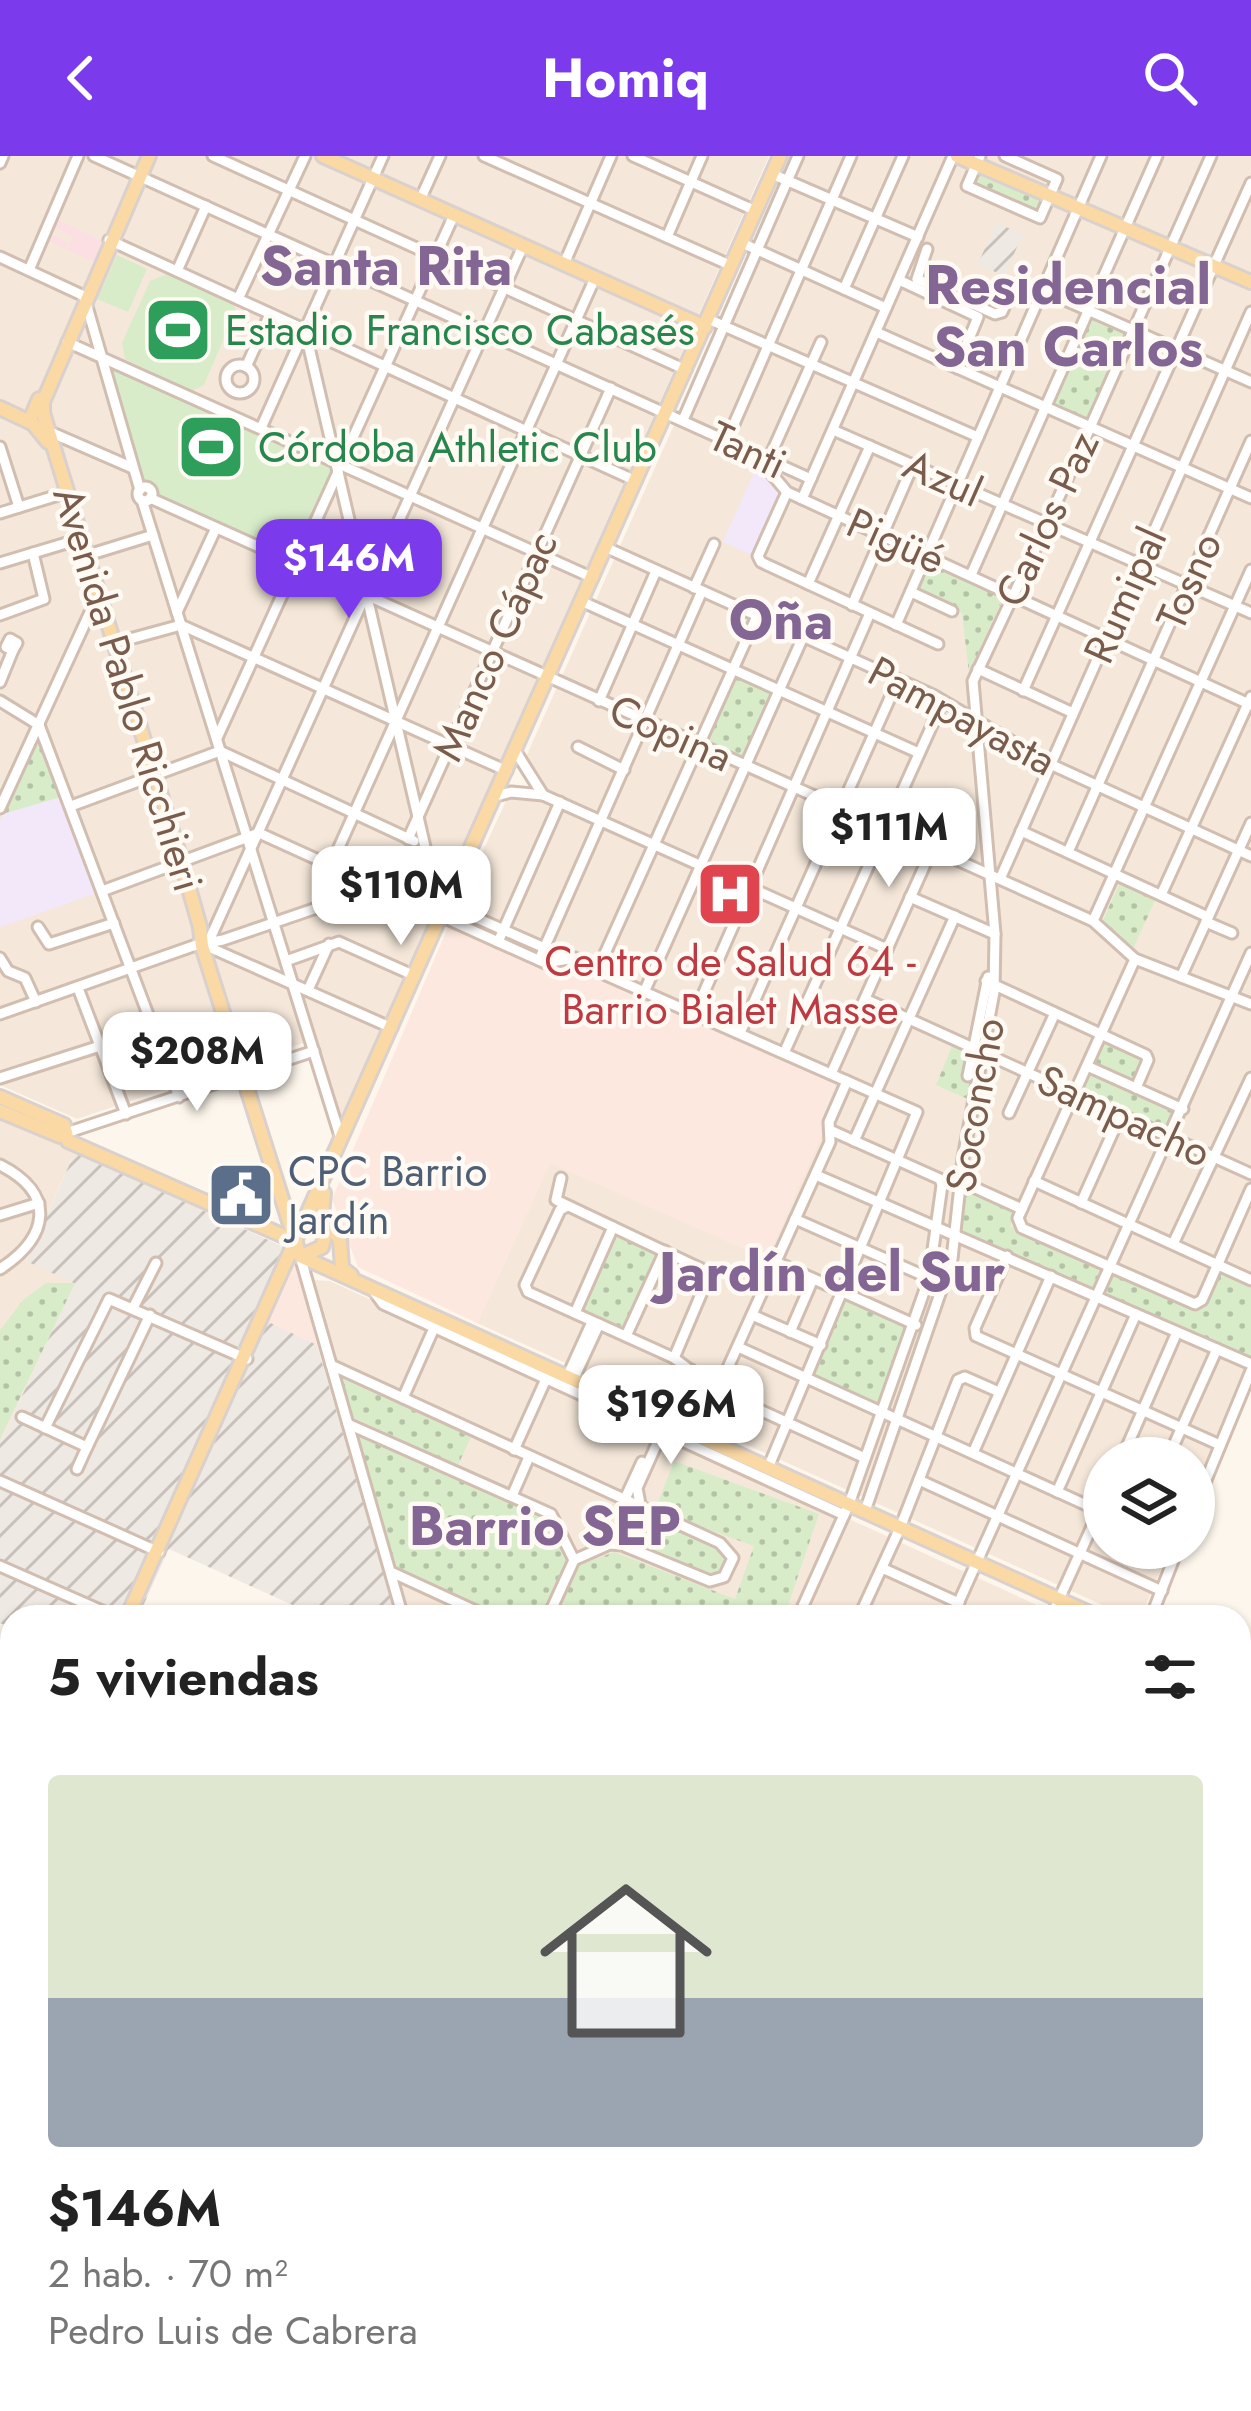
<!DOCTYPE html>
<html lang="es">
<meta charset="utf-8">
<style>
body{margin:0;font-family:Jost,sans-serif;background:#f2f2f2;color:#222;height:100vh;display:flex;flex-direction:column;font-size:45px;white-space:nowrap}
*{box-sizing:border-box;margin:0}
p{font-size:39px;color:#767676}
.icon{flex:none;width:66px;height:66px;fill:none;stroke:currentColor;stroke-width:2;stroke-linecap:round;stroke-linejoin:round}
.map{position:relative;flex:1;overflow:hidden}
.sheet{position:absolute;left:0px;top:1449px;width:1251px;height:807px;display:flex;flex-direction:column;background:#fff;border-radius:36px 36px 0 0;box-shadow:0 3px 9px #0004}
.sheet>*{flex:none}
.tools{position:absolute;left:1083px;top:1281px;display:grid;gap:24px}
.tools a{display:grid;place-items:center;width:132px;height:132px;border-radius:50%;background:#fff;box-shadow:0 3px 9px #0004;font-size:60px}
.price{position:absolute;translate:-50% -102px;padding:0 27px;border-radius:24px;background:#fff;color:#222;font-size:39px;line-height:78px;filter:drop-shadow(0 3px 6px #0008)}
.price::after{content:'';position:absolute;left:50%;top:72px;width:36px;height:27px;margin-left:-18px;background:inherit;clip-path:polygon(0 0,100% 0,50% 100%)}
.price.on{background:#7c3aed;color:#fff}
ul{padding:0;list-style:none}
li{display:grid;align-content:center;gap:24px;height:636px;padding:0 48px}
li+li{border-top:3px solid #e0e0e0}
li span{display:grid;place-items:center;height:372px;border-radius:12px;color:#555}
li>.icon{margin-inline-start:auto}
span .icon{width:216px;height:216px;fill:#fffc;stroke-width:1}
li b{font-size:51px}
h2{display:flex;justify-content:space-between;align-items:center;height:144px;padding:0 48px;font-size:51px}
header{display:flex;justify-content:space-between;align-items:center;height:156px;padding:0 48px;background:#7c3aed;color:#fff;font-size:54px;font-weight:700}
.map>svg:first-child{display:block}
.residential{fill:#f5e8da}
.commercial{fill:#fde8e0}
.industrial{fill:url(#industrial-furrows)}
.education{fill:#f3e8fa}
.medical{fill:#fbdfe3}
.grass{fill:url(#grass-dots)}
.garden{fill:#d8ecc9}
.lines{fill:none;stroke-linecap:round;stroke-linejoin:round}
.canal{stroke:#bfe3e8;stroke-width:6}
.minor-casing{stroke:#d1beb0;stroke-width:15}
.major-casing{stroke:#dad1cd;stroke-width:18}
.highway-casing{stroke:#dad1cd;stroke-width:21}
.minor{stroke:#fff;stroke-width:9}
.major{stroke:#fbd9a5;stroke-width:12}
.highway{stroke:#f7b7a3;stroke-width:15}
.labels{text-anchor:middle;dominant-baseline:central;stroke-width:9;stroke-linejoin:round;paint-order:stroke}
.leisure-label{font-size:42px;fill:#27864d;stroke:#fffaf3;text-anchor:start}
.street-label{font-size:42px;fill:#7a5c4d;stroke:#fffaf3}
.health-label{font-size:42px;fill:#be3a42;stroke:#fffaf3}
.service-label{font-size:42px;fill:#4e5e75;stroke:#fffaf3;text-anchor:start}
.district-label{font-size:54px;font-weight:bold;fill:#846695;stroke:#fffaf3}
</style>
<header><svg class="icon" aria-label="back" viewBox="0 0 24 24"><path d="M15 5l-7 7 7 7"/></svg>Homiq<svg class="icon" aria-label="search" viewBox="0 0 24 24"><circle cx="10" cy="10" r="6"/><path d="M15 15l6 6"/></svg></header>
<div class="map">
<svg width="1251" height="2255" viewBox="0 0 1251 2255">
<defs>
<pattern id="industrial-furrows" width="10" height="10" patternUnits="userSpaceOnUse" patternTransform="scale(3)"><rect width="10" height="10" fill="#efe9e4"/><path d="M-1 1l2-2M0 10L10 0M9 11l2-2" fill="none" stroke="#c7c0bb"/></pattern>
<pattern id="grass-dots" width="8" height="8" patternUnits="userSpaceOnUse" patternTransform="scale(3)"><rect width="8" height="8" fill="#d8ecc9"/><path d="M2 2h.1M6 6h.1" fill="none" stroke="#b4c2a5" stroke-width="1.8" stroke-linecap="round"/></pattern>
</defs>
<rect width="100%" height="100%" fill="#fdf6ec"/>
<g class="residential">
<path d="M0,0H769L342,962L315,883L77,963L0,929Z"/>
<path d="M794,0H1251V1200L1194,1335V1302H1104V1392H1170L1141,1461H1129L477,1167L550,1006L820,967L835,928L455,755L508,641L544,640L525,603Z"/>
<path d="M0,961L75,996L26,1104L75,1127L0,1288Z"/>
<path d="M300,1123L330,1125L1063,1461H396Z"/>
<path d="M0,1538L12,1543V1710L0,1737Z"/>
<path d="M1239,1540L1251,1545V1889L1239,1892Z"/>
</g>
<g class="commercial">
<path d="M455,755L835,927L820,967L822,979L767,1103L550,1007L477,1167L358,1111L332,1043Z"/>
<path d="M294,1096L317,1189L257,1162Z"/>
</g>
<g class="industrial">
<path d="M996,67L1023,78L1004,120L978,108Z"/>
<path d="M75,996L288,1093L258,1161L317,1189L396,1461H319L169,1393L138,1461H12V1472L0,1467V1288L74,1127L26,1105Z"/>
<path d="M0,2066H12V2244H696V2250L565,2247L562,2255H16L0,2248Z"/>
<path d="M1239,2157L1251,2159V2255H1060L1062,2244H1239Z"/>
</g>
<g class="education">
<path d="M757,310L779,336L752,399L723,386Z"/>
<path d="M38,580L97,737L0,771V666Z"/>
</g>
<path class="medical" d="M55,63L103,85L94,106L46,84L49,77L70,87L73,81L52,70Z"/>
<g class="grass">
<path d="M978,11L1044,41L1037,58L970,28Z"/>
<path d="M1091,155L1134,174L1090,268L1048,250Z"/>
<path d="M929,405L1004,440L969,517L962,457L915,436Z"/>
<path d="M736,519L775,537L744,606L704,588Z"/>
<path d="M38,580L61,641L3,658Z"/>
<path d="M1121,724L1157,740L1133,793L1103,764Z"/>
<path d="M1105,882L1145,900L1135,925L1094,906Z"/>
<path d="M953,888L967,895L964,920L976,926L972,945L936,929Z"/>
<path d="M1091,912L1177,951L1167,976L1080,936Z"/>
<path d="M969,1031L1017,1053L1010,1070L1104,1111L1096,1133L956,1072L963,1032Z"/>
<path d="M613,1071L665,1095L626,1180L575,1157Z"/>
<path d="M1115,1116L1200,1153L1217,1116L1251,1127V1201L1104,1139L1110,1119Z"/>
<path d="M46,1127H75L0,1283V1174L24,1143Z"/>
<path d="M842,1136L912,1168L881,1256L808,1223Z"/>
<path d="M341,1222L471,1281L458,1309L352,1261Z"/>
<path d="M349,1272L553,1364L568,1401L542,1461H489L391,1416Z"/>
<path d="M674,1305L819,1358L784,1461H630L618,1455L615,1461H555L578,1410L614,1396L735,1443L754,1390L655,1354Z"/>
<path d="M617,1342L720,1387L733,1402L717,1424L613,1388L615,1378L631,1373L635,1364L630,1354L620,1351Z"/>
<path d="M1239,1627L1251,1632V1712L1239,1707Z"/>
</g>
<g class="garden">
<path d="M117,99L147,113L128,156L97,143Z"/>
<path d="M167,118L232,146L236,154L204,229L192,235L125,203L122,187L150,125Z"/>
<path d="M107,209L334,310L291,402L143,332Z"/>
<path d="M845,2244H1054L1053,2255H843Z"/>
</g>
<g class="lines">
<path class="canal" d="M1239,1979L1251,1976"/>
<defs>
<g id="minor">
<path d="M94,0L811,323"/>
<path d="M213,0L686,214"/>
<path d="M484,0L732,110"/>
<path d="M633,0L756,55"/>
<path d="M980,0L967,30L1040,62L1057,23L1005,0"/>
<path d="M0,7L3,0"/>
<path d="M772,18L918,81"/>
<path d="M420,44L440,0"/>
<path d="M667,81L702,0"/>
<path d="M109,84L636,325"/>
<path d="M742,87L886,152"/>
<path d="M927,93L917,123L995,158L1002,156L1013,130"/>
<path d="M0,101L84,140L140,334"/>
<path d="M564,108L611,0"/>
<path d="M29,114L78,0"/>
<path d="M177,115L206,50"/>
<path d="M899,124L978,161L957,212"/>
<path d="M844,133L903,0"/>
<path d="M1042,134L1251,226"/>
<path d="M238,143L305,0"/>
<path d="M708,163L978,281"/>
<path d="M305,174L438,747"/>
<path d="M876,176L1251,342"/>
<path d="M67,186L593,422"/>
<circle cx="240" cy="223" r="14"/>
<path d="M246,211L270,158"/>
<path d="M683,264L798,0"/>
<path d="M261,272L383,0"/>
<path d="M833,274L1251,457"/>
<path d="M50,276L133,312"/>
<path d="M727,284L851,0"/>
<path d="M0,291L19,351"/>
<path d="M759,303L787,336L1251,549"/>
<path d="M767,307L821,186"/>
<path d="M341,308L454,59"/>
<circle cx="145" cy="338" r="7"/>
<path d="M787,336L758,400L761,406L938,488"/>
<path d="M150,342L1093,765L1135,803L1251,848"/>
<path d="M802,343L953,0"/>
<path d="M142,344L340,980"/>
<path d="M0,357L68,336"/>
<path d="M607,392L933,539L1050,608L1251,700"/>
<path d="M88,399L153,379"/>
<path d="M0,407L83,382"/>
<path d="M971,419L1157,0"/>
<path d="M808,428L870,290"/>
<path d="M694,432L714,388"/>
<path d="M911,436L952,455"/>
<path d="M583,446L919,597"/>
<path d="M852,449L913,309"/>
<path d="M177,456L216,372"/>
<path d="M0,459L44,443L33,397"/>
<path d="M896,469L1101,0"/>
<path d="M10,483L17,487L13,494L6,491Z"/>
<path d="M115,487L181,469L507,615"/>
<path d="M978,513L1073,557"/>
<path d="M0,526L13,494"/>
<path d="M1023,535L1251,27"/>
<path d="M0,545L39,569"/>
<path d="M599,545L656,415"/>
<path d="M39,569L179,941"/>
<path d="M217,582L338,316"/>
<path d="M578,591L624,614"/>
<path d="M516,596L543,639"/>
<path d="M496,640L511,636L543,639L887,793"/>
<path d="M71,650L220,595L414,685"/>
<path d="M0,652L98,439"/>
<path d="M1021,675L1208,761"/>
<path d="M408,683L611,232"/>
<path d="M1068,696L1251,285"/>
<path d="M331,709L595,122"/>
<path d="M1000,723L1251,156"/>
<path d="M102,735L259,677L442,760"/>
<path d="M1161,739L1251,541"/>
<path d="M910,741L995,778"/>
<path d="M438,745L917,956L768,1312"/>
<path d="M447,763L545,807L575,802"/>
<path d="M1093,765L1251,414"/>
<path d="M1206,766L1232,777"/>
<path d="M38,771L49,788L114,767"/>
<path d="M209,785L523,90"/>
<path d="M498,786L560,646"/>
<path d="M211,792L392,872"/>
<path d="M0,802L8,815L25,822L36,846"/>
<path d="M539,804L702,435"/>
<path d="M286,805L339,786L415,820"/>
<path d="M598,813L757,460"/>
<path d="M1181,821L1251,667"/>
<path d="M986,825L1146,899L1148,904L1136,932"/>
<path d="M78,832L126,958"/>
<path d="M308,834L329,788"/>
<path d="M645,834L803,481"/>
<path d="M865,843L1251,1018"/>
<path d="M695,857L870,457"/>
<path d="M0,858L196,789L223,784L378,731"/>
<path d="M740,877L898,524"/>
<path d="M784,897L943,545"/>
<path d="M1087,910L1183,953"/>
<path d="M831,918L932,693"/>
<path d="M968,920L988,821"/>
<path d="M0,922L100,890"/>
<path d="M1009,957L1055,857"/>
<path d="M66,977L314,895"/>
<path d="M854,985L955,760"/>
<path d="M0,1009C57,1038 49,1081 0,1113"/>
<path d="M816,1019L1251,1208"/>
<path d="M561,1022L556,1044L710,1117L674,1202"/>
<path d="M960,1025L1022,1053L1018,1062L1022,1072L1195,1148L1202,1144L1251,1033"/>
<path d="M1034,1025L1251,1124"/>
<path d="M1081,1047L1121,958"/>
<path d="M567,1050L560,1054L525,1129L528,1136L674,1202L718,1235L865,1302"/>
<path d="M1022,1053L1135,803"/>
<path d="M0,1059L39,1047"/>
<path d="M795,1063L929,1122"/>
<path d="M1173,1088L1251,922"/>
<path d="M300,1100L403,1461"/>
<path d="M1007,1100L975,1172L976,1180L1220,1289"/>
<path d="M776,1106L916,1169"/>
<path d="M373,1134L383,1148L844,1359"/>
<path d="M133,1152L156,1107"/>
<path d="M575,1157L613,1071"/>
<path d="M752,1159L821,1189"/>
<path d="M790,1176L813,1123"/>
<path d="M626,1180L665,1095"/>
<path d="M738,1191L1104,1357"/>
<path d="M331,1209L720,1387L733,1402L724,1421L710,1425L622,1389L610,1388L574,1404L548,1461"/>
<path d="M567,1221L592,1166"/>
<path d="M573,1224L599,1168"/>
<path d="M656,1234L693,1254L698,1240L684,1226L691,1214"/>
<path d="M403,1242L434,1172"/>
<path d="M22,1261L87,1291L150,1159"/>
<path d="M348,1268L551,1358L574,1404"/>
<path d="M45,1272L109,1143L247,1203"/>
<path d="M697,1280L830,986L829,966L847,925"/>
<path d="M514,1294L546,1223"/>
<path d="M973,1297L1051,1120"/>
<path d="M1122,1302L1177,1176"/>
<path d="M1168,1302L1217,1193"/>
<path d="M77,1313L87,1291"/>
<path d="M919,1324L1162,1435"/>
<path d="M0,1325L159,1396"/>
<path d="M1057,1336L1136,1158"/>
<path d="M512,1340L529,1301"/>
<path d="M624,1345L642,1306"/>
<path d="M641,1353L637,1332L663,1274"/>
<path d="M1194,1353L1251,1215"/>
<path d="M865,1355L952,1103L963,1002L994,836L995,778L973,525L1047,368L1211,0"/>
<path d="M0,1410L116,1461"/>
<path d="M882,1412L959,1447"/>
<path d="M391,1416L489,1461"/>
<path d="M616,1461H625"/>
<path d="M798,1461L849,1348L929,1122L942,1029L940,1023L830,974"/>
<path d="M859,1461L900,1372L958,1224L965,1221L999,1236"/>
<path d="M952,1461L1251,797"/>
<path d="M1051,1461L1104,1344"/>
<path d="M1151,1461L1178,1392"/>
<path d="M0,1580L12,1585"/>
<path d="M1239,1580L1251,1585"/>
<path d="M1239,1619L1251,1625"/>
<path d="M0,1664L12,1669"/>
<path d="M0,1749L12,1722"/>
<path d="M1239,1749L1251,1721"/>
<path d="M1239,1799L1251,1804"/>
<path d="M1239,1855L1244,1856L1251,1843"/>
<path d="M1239,1902L1251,1899"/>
<path d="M1239,1989L1251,1986"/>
<path d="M0,2055L12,2056"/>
</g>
<g id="major">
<path d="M149,0L43,246V257L181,704L200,771L202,790L300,1100"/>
<path d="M323,0L705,171"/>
<path d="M957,0L1251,126"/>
<path d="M39,243L30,264L48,286"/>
<path d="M0,252L32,267"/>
<path d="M0,941L64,969L68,985L295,1085"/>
<path d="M0,955L60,980L66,977"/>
<path d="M324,1037L322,1058L340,1084L342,1112L351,1119"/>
<path d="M300,1100L1098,1461"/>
<path d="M302,1100L322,1091L328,1068"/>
<path d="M127,1461L780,0"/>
<path d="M1239,1525L1251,1530"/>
<path d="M12,1755V1767"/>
<path d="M0,1860L12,1824"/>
</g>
<g id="highway">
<path d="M0,1835L12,1818"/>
<path d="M0,1889L12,1878"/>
<path d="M1239,1934L1251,1929"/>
<path d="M0,1939L12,1944"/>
<path d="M1239,1956L1251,1953"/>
<path d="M0,1972C14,1987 15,2005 0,2021"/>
<path d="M0,2033L12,2031"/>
</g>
</defs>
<use href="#minor" class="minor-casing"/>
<use href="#major" class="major-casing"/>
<use href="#highway" class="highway-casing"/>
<use href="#minor" class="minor"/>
<use href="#major" class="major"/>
<use href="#highway" class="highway"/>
</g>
<defs>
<symbol id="stadium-square" viewBox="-11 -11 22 22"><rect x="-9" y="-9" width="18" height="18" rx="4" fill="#2e9e5b" stroke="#fffaf3"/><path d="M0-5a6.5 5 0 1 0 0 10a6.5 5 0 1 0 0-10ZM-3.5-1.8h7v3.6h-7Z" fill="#fff"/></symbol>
<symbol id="hospital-square" viewBox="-11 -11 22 22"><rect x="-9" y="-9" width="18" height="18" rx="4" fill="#e0444e" stroke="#fffaf3"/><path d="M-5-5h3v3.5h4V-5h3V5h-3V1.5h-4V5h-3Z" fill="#fff"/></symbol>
<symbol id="civic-square" viewBox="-11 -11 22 22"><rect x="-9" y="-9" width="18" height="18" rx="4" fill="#5c6f8a" stroke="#fffaf3"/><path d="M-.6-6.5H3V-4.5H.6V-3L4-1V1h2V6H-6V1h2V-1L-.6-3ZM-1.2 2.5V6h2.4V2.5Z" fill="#fff"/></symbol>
</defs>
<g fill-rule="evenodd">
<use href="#stadium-square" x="140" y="136" width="76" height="76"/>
<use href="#stadium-square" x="173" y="253" width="76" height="76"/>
<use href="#hospital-square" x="692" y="700" width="76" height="76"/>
<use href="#civic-square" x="203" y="1001" width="76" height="76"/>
</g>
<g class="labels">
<g class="leisure-label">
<text x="225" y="174">Estadio Francisco Cabasés</text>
<text x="258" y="291">Córdoba Athletic Club</text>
</g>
<g class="street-label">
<text transform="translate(748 294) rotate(25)">Tanti</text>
<text transform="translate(943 322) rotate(24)">Azul</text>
<text transform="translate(1047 363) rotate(-65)">Carlos Paz</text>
<text transform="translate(896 385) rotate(24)">Pigüé</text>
<text transform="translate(1189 425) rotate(-66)">Tosno</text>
<text transform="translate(1125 439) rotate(-66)">Rumipal</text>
<text transform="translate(495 490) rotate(-66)">Manco Cápac</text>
<text transform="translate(128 533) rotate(73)">Avenida Pablo Ricchieri</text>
<text transform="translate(962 560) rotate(28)">Pampayasta</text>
<text transform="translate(671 577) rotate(24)">Copina</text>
<text transform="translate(975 949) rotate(-80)">Soconcho</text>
<text transform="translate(1124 960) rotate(25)">Sampacho</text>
</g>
<g class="health-label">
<text x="730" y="805">Centro de Salud 64 -<tspan x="730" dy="48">Barrio Bialet Masse</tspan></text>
</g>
<g class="service-label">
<text x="288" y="1015">CPC Barrio<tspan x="288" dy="48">Jardín</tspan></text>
</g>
<g class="district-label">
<text x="386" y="110">Santa Rita</text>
<text x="1068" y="129">Residencial<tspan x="1068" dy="62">San Carlos</tspan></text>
<text x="781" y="464">Oña</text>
<text x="832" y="1116">Jardín del Sur</text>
<text x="545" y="1370">Barrio SEP</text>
</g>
</g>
</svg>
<div class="tools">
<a><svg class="icon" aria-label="layers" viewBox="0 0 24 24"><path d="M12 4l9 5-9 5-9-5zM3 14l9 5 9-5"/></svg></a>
</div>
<b class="price on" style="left:349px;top:465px">$146M</b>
<b class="price" style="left:889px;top:734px">$111M</b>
<b class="price" style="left:401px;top:792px">$110M</b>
<b class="price" style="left:197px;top:958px">$208M</b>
<b class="price" style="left:671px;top:1311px">$196M</b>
<section class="sheet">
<h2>5 viviendas<svg class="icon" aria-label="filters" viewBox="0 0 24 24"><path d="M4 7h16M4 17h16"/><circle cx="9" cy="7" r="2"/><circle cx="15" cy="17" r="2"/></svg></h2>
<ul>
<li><span style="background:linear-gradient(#dfe7d0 60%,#9aa5b1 0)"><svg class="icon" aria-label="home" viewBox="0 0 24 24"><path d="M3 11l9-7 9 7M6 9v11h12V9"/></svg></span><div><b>$146M</b><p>2 hab. · 70 m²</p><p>Pedro Luis de Cabrera</p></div></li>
</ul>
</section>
</div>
